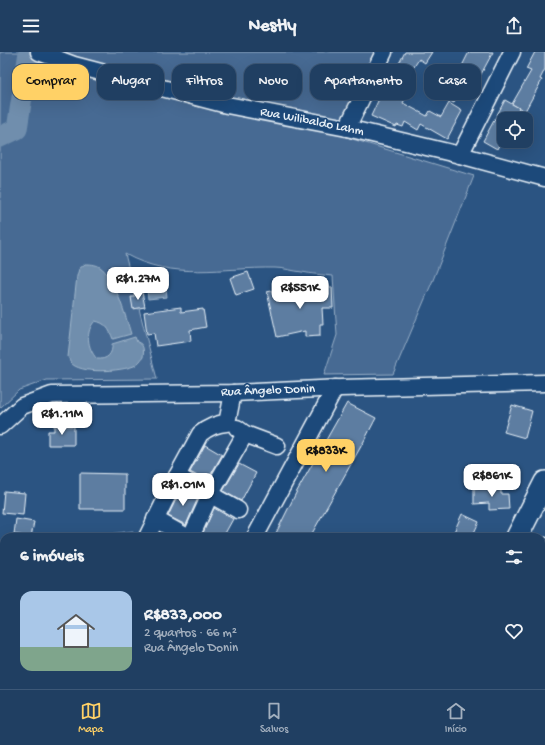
<!DOCTYPE html>
<html lang="pt">
<meta charset="utf-8">
<style>
body{margin:0;font-family:"Gochi Hand",sans-serif;background:#284668;color:#f1f3f6;height:100vh;display:flex;flex-direction:column;font-size:15px;white-space:nowrap}
*{box-sizing:border-box;margin:0}
p{font-size:13px;color:#a2afbe}
.icon{flex:none;width:22px;height:22px;fill:none;stroke:currentColor;stroke-width:2;stroke-linecap:round;stroke-linejoin:round}
.map{position:relative;flex:1;overflow:hidden}
.side{position:absolute;left:0px;top:481px;width:545px;height:156px;display:flex;flex-direction:column;background:#203f62;border-radius:12px 12px 0 0;box-shadow:0 4px 16px #0002,0 0 0 1px #3d5877}
.side>*{flex:none}
.hud{position:absolute;left:12px;top:12px;width:521px;height:36px;display:flex;gap:8px}
.controls{position:absolute;left:497px;top:60px;display:grid;gap:8px}
.controls a{display:grid;place-items:center;width:36px;height:36px;border-radius:8px;background:#203f62;box-shadow:0 4px 16px #0002,0 0 0 1px #3d5877;font-size:20px}
.price{position:absolute;translate:-50% -34px;padding:0 9px;border-radius:8px;background:#fff;color:#222;font-size:13px;line-height:26px;filter:drop-shadow(0 1px 2px #0008)}
.price::after{content:'';position:absolute;left:50%;top:24px;width:12px;height:9px;margin-left:-6px;background:inherit;clip-path:polygon(0 0,100% 0,50% 100%)}
.price.selected{background:#ffd166;color:#111}
ul{padding:0;list-style:none}
li{display:flex;align-items:center;gap:12px;height:100px;padding:0 20px}
li span{display:grid;place-items:center;flex:none;width:112px;height:80px;border-radius:12px;color:#555}
li>.icon{margin-inline-start:auto}
span .icon{width:48px;height:48px;fill:#fffc;stroke-width:1}
li b{font-size:17px}
h2{display:flex;justify-content:space-between;align-items:center;height:48px;padding:0 20px;font-size:17px}
.chip{padding:0 14px;border-radius:12px;background:#203f62;box-shadow:0 4px 16px #0002,0 0 0 1px #3d5877;font-size:14px;line-height:36px}
.chip.selected{background:#ffd166;color:#111}
header{display:flex;justify-content:space-between;align-items:center;height:52px;padding:0 20px;background:#203f62;font-size:18px;font-weight:700}
.tabs{display:flex;justify-content:space-around;align-items:center;height:56px;border-top:1px solid #3d5877;background:#203f62;font-size:11px;color:#a2afbe}
.tabs a{display:grid;justify-items:center;gap:2px}
.tabs .selected{color:#ffd166}
.map>svg:first-child{display:block}
.green{fill:#476b93;stroke:#98aec6;fill-rule:evenodd}
.water{fill:#708ead;stroke:#a0b6cb}
.lines{fill:none;stroke-linecap:round;stroke-linejoin:round}
.river{stroke:#708ead;stroke-width:21}
.building{fill:#5d7da1;stroke:#e8f1f8}
.minor-casing{stroke:#e8f1f8;stroke-width:19}
.major-casing{stroke:#e8f1f8;stroke-width:24}
.minor{stroke:#1f4a7a;stroke-width:16}
.major{stroke:#1f4a7a;stroke-width:21}
.labels{text-anchor:middle;dominant-baseline:central;stroke-width:3.5;stroke-linejoin:round;paint-order:stroke}
.street-label{font-size:13px;fill:#e8f1f8;stroke:#1f4a7a}
</style>
<header><svg class="icon" aria-label="menu" viewBox="0 0 24 24"><path d="M4 6h16M4 12h16M4 18h16"/></svg>Nestly<svg class="icon" aria-label="share" viewBox="0 0 24 24"><path d="M12 15V3M7 8l5-5 5 5M5 13v7h14v-7"/></svg></header>
<div class="map">
<svg width="545" height="637" viewBox="0 0 545 637">
<rect width="100%" height="100%" fill="#2b5482"/>
<filter id="ink" filterUnits="userSpaceOnUse"><feTurbulence type="fractalNoise" baseFrequency=".025" numOctaves="2"/><feDisplacementMap in="SourceGraphic" scale="8" xChannelSelector="R" yChannelSelector="G"/><feConvolveMatrix kernelMatrix="1 2 1 2 8 2 1 2 1" color-interpolation-filters="sRGB"/></filter>
<g filter="url(#ink)">
<g class="green">
<path d="M0,0H388L349,86L474,124L433,228L393,322L324,323L337,283L333,224C323,223 312,222 302,220C293,219 284,216 275,216C223,215 173,229 125,202L157,327L47,328L19,338L0,356ZM266,36L230,62H226L265,36Z"/>
<path d="M133,479L129,485H86Z"/>
<path d="M0,496H4V633H54L52,637H0Z"/>
</g>
<g class="water">
<path d="M85,212C90,212 95,212 100,215C114,224 126,265 131,282L113,287C109,277 106,271 95,269C85,279 87,296 97,307C107,308 113,302 112,292L135,285L137,290C144,292 144,298 143,305C141,308 138,312 134,314C121,319 80,323 70,310C70,309 69,306 68,305L77,224L79,217Z"/>
<path d="M166,236L167,245L148,247L147,238Z"/>
</g>
<g class="lines">
<path class="river" d="M0,85L17,77L29,0"/>
</g>
<g class="building">
<path d="M405,0H432L425,11L419,7L407,26L395,19Z"/>
<path d="M469,0H493L473,37L458,29L465,16L462,14Z"/>
<path d="M535,0H545V17L540,27L542,28L525,59L512,52L531,19L526,17Z"/>
<path d="M446,27L462,36L454,51L438,43Z"/>
<path d="M384,36L389,39L391,36L406,45L403,51L427,64L430,59L441,65L449,51L462,59L447,87L421,72L418,78L405,70L403,75L397,73L396,75L371,64Z"/>
<path d="M505,48L519,56L513,67H504V83L497,97L483,89Z"/>
<path d="M248,220L254,237L236,243L230,226Z"/>
<path d="M323,232V235H332L333,256H322L323,272H320V284L305,285V279L277,285L267,240L284,236L286,242L307,237L306,233Z"/>
<path d="M142,240L145,255L133,257L131,245H134V241Z"/>
<path d="M181,255V260L203,257L206,275L190,278L191,289L156,294L154,281L147,282L144,260Z"/>
<path d="M347,351L376,366L364,389L310,485H274L296,441Z"/>
<path d="M512,353L532,359L525,386L504,380Z"/>
<path d="M54,374H74V393H48V379H54Z"/>
<path d="M205,393L222,403L207,429L190,420Z"/>
<path d="M239,412L256,421L241,449L223,439Z"/>
<path d="M80,421L125,422V457H80Z"/>
<path d="M501,435V442H508L509,457L489,458V451L474,452V436Z"/>
<path d="M181,437L198,446L186,473L168,464Z"/>
<path d="M4,439L25,441L23,463L2,461Z"/>
<path d="M214,456L233,467L223,485H201Z"/>
<path d="M462,462L479,470L472,485H460L453,482Z"/>
<path d="M16,467L34,470L31,485L14,482Z"/>
</g>
<g class="lines">
<defs>
<g id="minor">
<path d="M39,0L74,13L227,53L347,76L460,103L545,126"/>
<path d="M347,76L384,0"/>
<path d="M460,103L512,0"/>
<path d="M0,374L22,354L52,343L233,341L341,336L545,331"/>
<path d="M237,376L245,382L277,394"/>
<path d="M177,424L238,458"/>
<path d="M155,467L187,485"/>
<path d="M147,485L177,424L200,382C207,376 218,371 227,371L233,341"/>
<path d="M191,485L210,443L245,382"/>
<path d="M255,485L335,336"/>
<path d="M541,494H545"/>
<path d="M484,633V637"/>
</g>
<g id="major">
<path d="M517,485L545,430"/>
<path d="M443,637L445,633"/>
<path d="M460,637L462,633"/>
</g>
</defs>
<use href="#minor" class="minor-casing"/>
<use href="#major" class="major-casing"/>
<use href="#minor" class="minor"/>
<use href="#major" class="major"/>
</g>
</g>
<g class="labels">
<g class="street-label">
<text transform="translate(312 70) rotate(11)">Rua Wilibaldo Lahm</text>
<text transform="translate(268 339) rotate(-2)">Rua Ângelo Donin</text>
</g>
</g>
</svg>
<div class="controls">
<a><svg class="icon" aria-label="locate" viewBox="0 0 24 24"><circle cx="12" cy="12" r="6"/><path d="M12 2v4M12 18v4M2 12h4M18 12h4"/></svg></a>
</div>
<b class="price" style="left:138px;top:249px">R$1.27M</b>
<b class="price" style="left:300px;top:258px">R$551K</b>
<b class="price" style="left:62px;top:384px">R$1.11M</b>
<b class="price selected" style="left:326px;top:421px">R$833K</b>
<b class="price" style="left:492px;top:446px">R$861K</b>
<b class="price" style="left:183px;top:455px">R$1.01M</b>
<div class="hud">
<a class="chip selected">Comprar</a>
<a class="chip">Alugar</a>
<a class="chip">Filtros</a>
<a class="chip">Novo</a>
<a class="chip">Apartamento</a>
<a class="chip">Casa</a>
</div>
<section class="side">
<h2>6 imóveis<svg class="icon" aria-label="filters" viewBox="0 0 24 24"><path d="M4 7h16M4 17h16"/><circle cx="9" cy="7" r="2"/><circle cx="15" cy="17" r="2"/></svg></h2>
<ul>
<li><span style="background:linear-gradient(#a9c7e8 70%,#7fa58c 0)"><svg class="icon" aria-label="home" viewBox="0 0 24 24"><path d="M3 11l9-7 9 7M6 9v11h12V9"/></svg></span><div><b>R$833,000</b><p>2 quartos · 66 m²</p><p>Rua Ângelo Donin</p></div><svg class="icon" aria-label="heart" viewBox="0 0 24 24"><path d="M12 20l-8-8c-3-5 5-10 8-4 3-6 11-1 8 4z"/></svg></li>
</ul>
</section>
</div>
<nav class="tabs">
<a class="selected"><svg class="icon" aria-label="map" viewBox="0 0 24 24"><path d="M3 6l6-2 6 2 6-2v14l-6 2-6-2-6 2zM9 4v14M15 6v14"/></svg>Mapa</a>
<a><svg class="icon" aria-label="saved" viewBox="0 0 24 24"><path d="M7 4h10v16l-5-4-5 4z"/></svg>Salvos</a>
<a><svg class="icon" aria-label="home" viewBox="0 0 24 24"><path d="M3 11l9-7 9 7M6 9v11h12V9"/></svg>Início</a>
</nav>
